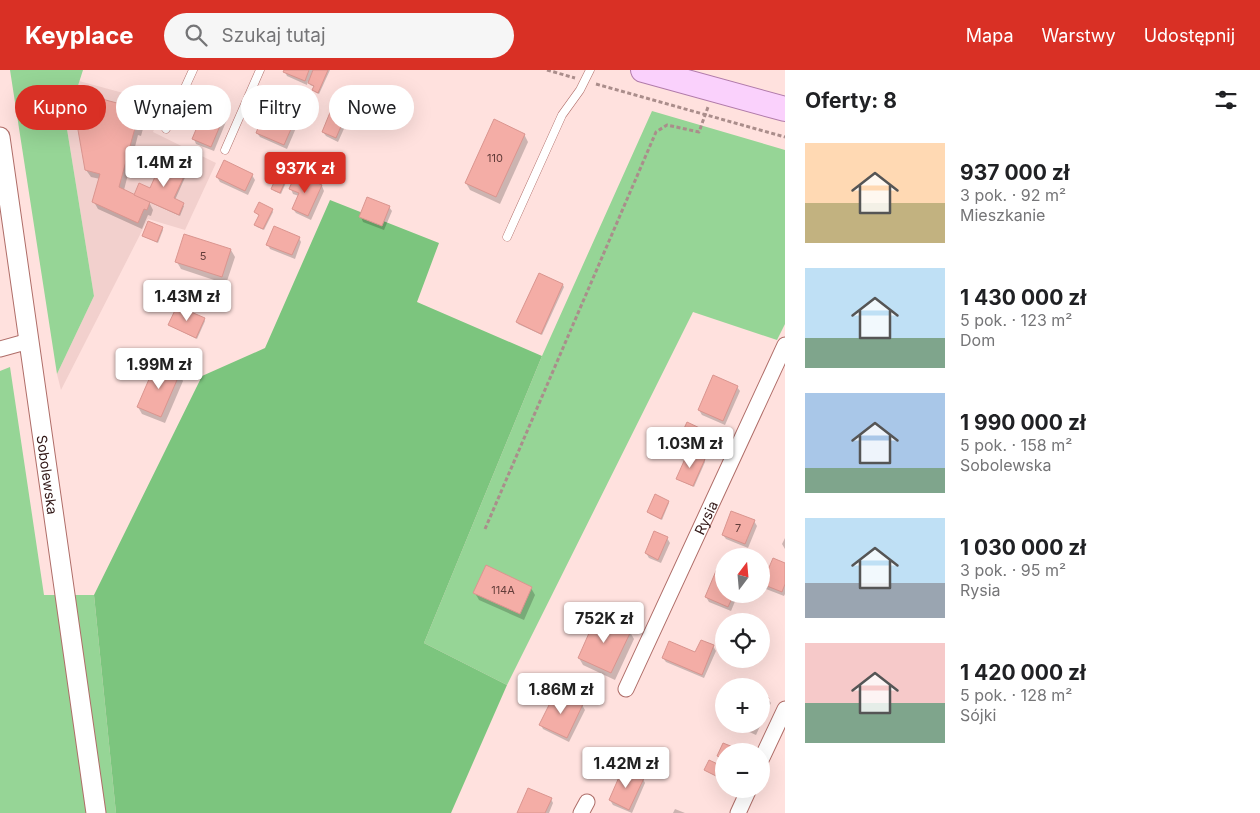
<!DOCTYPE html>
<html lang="pl">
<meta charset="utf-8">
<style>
body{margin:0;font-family:Inter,sans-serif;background:#f6f6f6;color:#202124;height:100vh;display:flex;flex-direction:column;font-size:19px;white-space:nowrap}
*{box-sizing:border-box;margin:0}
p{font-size:16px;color:#757577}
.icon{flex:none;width:28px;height:28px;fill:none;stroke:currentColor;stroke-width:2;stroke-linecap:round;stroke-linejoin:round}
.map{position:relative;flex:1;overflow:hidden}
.side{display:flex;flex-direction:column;background:#fff;width:475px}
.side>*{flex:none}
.hud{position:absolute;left:15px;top:15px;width:475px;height:45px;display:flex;gap:10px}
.needle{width:32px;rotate:16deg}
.fabs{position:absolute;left:715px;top:478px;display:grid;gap:10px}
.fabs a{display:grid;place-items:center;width:55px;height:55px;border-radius:50%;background:#fff;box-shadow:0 5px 20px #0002;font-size:25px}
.price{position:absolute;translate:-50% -42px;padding:0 11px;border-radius:5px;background:#fff;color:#222;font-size:16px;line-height:32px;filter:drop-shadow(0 1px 2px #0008)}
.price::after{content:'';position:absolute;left:50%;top:30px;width:15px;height:11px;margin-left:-8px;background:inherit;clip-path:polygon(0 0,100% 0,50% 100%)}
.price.current{background:#d93025;color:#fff}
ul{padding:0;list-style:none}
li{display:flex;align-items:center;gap:15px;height:125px;padding:0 20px}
li span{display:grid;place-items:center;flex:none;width:140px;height:100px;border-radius:0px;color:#555}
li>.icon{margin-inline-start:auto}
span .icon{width:60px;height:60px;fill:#fffc;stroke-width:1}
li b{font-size:21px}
h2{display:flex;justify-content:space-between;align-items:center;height:60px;padding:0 20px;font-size:21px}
.pill{padding:0 18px;border-radius:22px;background:#fff;box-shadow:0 5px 20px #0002;font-size:18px;line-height:45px}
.pill.current{background:#d93025;color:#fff}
header{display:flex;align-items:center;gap:30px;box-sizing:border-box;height:70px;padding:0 25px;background:#d93025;color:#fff}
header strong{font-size:24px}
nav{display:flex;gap:28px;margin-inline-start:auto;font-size:18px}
.search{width:350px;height:45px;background:#f6f6f6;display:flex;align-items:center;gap:12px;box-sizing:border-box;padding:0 18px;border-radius:28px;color:#757577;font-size:19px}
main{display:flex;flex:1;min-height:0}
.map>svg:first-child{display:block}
.built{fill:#f2d0cd}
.green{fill:#96d596}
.forest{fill:#7cc57e}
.shadow{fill:#0003}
.building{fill:#f4ada6;stroke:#da958f}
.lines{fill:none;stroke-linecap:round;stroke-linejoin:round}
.service-casing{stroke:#af6d68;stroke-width:9}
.minor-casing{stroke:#af6d68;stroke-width:17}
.tertiary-casing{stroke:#af6d68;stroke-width:21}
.primary-casing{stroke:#b17baa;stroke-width:26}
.path{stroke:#aa8d8b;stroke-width:3;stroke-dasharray:4 2.5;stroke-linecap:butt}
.service{stroke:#fff;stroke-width:8}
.minor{stroke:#fff;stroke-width:15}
.tertiary{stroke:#fff;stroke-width:19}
.primary{stroke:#fad1fc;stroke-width:24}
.labels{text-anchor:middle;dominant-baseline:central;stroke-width:5;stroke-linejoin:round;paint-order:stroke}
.number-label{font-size:11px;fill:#613c39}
.street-label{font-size:14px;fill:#301615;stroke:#fff}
</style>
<header>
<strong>Keyplace</strong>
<div class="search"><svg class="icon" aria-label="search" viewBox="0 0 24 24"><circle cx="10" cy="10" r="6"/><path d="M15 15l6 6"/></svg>Szukaj tutaj</div>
<nav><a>Mapa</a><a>Warstwy</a><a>Udostępnij</a></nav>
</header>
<main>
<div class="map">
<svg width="785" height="743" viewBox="0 0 785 743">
<rect width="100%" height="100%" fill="#ffe1de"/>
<path class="built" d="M79,11L164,34L153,62L216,93L185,160L148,149L61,320L57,304L94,226L66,53Z"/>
<g class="green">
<path d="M10,0H83L66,53L94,226L57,304Z"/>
<path d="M652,41L785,80V254L777,270L693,242L507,615L424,573L542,286Z"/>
<path d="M10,297L44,525H94L116,743H0V301Z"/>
</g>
<path class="forest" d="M330,130L439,173L417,232L542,286L424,573L507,615L451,743H116L94,525L202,306L265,278Z"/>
<g class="shadow">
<path d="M285,0H330L319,24L315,22V17L310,15L308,11L307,15L287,6L285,2Z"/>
<path d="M227,38L230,42L214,81L196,74L194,69Z"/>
<path d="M142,41L146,48L141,66L138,65L124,120L135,126L186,101L187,103L175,130L184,136L180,146L149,132L153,140L151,146L148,145L142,159L98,139L94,132L100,109L91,107L86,100Z"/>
<path d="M275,42L301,43L304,47L301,55L292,52L296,58L287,79L260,67L257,63L278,47Z"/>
<path d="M344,47L347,52L338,72L326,66L323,62Z"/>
<path d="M524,64L528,72L500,134L470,120L466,113Z"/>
<path d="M224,92L252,105L255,110L248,125L220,112L217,107Z"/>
<path d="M287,106L288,108L281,124L274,121L273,119Z"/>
<path d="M322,116L324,121L311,150L296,143L293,139L299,126L293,124L291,119Z"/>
<path d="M389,137L392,141L384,160L363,152L361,147Z"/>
<path d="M272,140L273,142L264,160L257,157L256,155L260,146L255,142Z"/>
<path d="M162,158L163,160L158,173L143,166Z"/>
<path d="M299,168L301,172L295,189L270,179L268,175Z"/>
<path d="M231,180L235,187L226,214L181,199L177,192Z"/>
<path d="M563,215L564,217L542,265L518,254L517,252Z"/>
<path d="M204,249L205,251L197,269L169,255Z"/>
<path d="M179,304L183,311L165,353L142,344L138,337Z"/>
<path d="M737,317L740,321L725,355L702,345L699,340Z"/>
<path d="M687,354L706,362L707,364L701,375L683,367L682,365Z"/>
<path d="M704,390L705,392L694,417L679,410L677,409Z"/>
<path d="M668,432L669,433L662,450L650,444L649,442Z"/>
<path d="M754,451L757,456L748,478L726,469L723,465Z"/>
<path d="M667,468L670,473L661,493L649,488L646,483Z"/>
<path d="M785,468V479L782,474Z"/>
<path d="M785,494V524L784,526L766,519L764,514Z"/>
<path d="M531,518L535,525L524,550L479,530L475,523Z"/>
<path d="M724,524H738L731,541L709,532L706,527Z"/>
<path d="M630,562L634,569L615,610L583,595L579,588Z"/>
<path d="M713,576L716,581L704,608L666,592L663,588L696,584Z"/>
<path d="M761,625L768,629L771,633L761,653Z"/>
<path d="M582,635L585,640L569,672L543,659L541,655Z"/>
<path d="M732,654H761L756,665Z"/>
<path d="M724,698V710L705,700Z"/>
<path d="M643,709L645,713L632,743L613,735L610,730Z"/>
<path d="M551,729L553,733L549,743H518Z"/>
<path d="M675,739L685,743H673Z"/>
</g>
<g class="building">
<path d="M284,0H309L305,11L283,2Z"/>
<path d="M313,0H328L318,23L312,20L314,16L308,13Z"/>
<path d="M87,25L143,40L137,59L135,58L119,117L150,132L147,140L144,139L138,153L92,132L100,104L85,100L78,60Z"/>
<path d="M209,29L228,37L211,77L192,69Z"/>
<path d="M282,34L302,42L298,51L274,42L276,36L280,37Z"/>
<path d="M265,40L294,52L284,75L256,63Z"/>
<path d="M331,40L345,47L336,68L322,62Z"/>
<path d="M494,49L525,64L496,127L465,113Z"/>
<path d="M163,89L187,100L174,128L184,133L179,145L134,125L139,113L150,118Z"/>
<path d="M224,90L253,104L245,121L216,107Z"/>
<path d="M279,101L288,105L280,123L271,119Z"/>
<path d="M296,103L322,115L308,146L292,139L299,123L289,119Z"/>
<path d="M367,127L390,136L382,156L359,147Z"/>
<path d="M259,132L273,139L263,159L254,155L259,145L254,142Z"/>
<path d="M148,151L163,157L157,172L142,166Z"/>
<path d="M274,156L300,167L292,185L266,175Z"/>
<path d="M184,164L231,179L222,207L175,192Z"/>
<path d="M539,203L563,214L541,264L516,252Z"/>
<path d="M177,236L205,248L196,268L168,255Z"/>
<path d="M156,293L180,303L161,347L137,337Z"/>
<path d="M713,305L738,316L723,351L698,340Z"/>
<path d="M687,352L706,361L700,374L681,365Z"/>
<path d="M688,382L705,389L693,416L676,409Z"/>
<path d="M655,424L669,431L661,449L647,442Z"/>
<path d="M731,441L755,450L745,474L722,465Z"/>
<path d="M654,461L668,467L658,490L645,483Z"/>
<path d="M773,488L785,493V514L782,522L762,514Z"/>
<path d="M721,489L724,490V524H734L728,537L705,527Z"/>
<path d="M486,495L532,517L520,544L473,523Z"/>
<path d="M597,545L631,561L611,603L578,588Z"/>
<path d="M701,570L714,575L702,605L662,588L669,571L695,582Z"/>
<path d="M556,621L583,634L567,668L539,655Z"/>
<path d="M761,624L769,628L761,644Z"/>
<path d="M737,654H757L753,661Z"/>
<path d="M723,673L743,681H724V689L717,686Z"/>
<path d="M709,690L724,697V710L704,700Z"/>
<path d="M623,698L644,708L629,740L609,730Z"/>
<path d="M528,718L552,728L545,743H517Z"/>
</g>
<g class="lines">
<defs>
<g id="service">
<path d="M166,59L193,0"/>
<path d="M225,80L260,0"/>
<path d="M507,167L562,45L580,20L590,0"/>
</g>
<g id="minor">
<path d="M0,279L29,271"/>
<path id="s1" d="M626,619L785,275"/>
<path d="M761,690L785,639"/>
<path d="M581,743L587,732"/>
<path d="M738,743L749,719"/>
</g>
<g id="tertiary">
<path id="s2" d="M0,67L96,743"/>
</g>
<path id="primary" d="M643,0L785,39"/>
</defs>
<use href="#service" class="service-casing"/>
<use href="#minor" class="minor-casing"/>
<use href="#tertiary" class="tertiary-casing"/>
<use href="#primary" class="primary-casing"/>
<g class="path">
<path d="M547,0L575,8"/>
<path d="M596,14L785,67"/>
<path d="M485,459L656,62L667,55L699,62L708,37"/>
</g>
<use href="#service" class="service"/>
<use href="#minor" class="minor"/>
<use href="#tertiary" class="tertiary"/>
<use href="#primary" class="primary"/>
</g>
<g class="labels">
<g class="number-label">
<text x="495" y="88">110</text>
<text x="203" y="186">5</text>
<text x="738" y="458">7</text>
<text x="503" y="520">114А</text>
</g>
<g class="street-label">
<text stroke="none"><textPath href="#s2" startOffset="341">Sobolewska</textPath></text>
<text stroke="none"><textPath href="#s1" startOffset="189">Rysia</textPath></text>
</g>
</g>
</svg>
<div class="fabs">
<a><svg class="needle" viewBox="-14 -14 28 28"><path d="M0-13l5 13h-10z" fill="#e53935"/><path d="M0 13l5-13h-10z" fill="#757577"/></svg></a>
<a><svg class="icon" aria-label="locate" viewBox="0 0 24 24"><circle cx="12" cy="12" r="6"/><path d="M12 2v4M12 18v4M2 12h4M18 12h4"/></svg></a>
<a>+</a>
<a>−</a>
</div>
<b class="price" style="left:164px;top:118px">1.4M zł</b>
<b class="price current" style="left:305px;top:124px">937K zł</b>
<b class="price" style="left:187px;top:252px">1.43M zł</b>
<b class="price" style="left:159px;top:320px">1.99M zł</b>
<b class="price" style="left:690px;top:399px">1.03M zł</b>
<b class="price" style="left:604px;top:574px">752K zł</b>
<b class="price" style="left:561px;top:645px">1.86M zł</b>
<b class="price" style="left:626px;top:719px">1.42M zł</b>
<div class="hud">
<a class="pill current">Kupno</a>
<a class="pill">Wynajem</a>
<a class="pill">Filtry</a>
<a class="pill">Nowe</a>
</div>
</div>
<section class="side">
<h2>Oferty: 8<svg class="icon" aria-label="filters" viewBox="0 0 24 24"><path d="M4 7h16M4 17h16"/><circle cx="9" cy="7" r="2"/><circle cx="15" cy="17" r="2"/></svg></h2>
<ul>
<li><span style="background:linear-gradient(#ffd9b3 60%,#c2b280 0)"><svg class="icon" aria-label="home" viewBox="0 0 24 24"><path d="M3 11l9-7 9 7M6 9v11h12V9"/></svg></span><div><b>937 000 zł</b><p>3 pok. · 92 m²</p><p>Mieszkanie</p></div></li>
<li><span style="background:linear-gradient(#bfe0f5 70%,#7fa58c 0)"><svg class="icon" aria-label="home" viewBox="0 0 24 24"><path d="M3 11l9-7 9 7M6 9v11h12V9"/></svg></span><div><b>1 430 000 zł</b><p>5 pok. · 123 m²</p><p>Dom</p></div></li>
<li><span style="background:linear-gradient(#a9c7e8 75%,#7fa58c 0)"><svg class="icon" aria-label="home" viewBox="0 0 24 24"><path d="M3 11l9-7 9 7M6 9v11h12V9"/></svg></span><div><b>1 990 000 zł</b><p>5 pok. · 158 m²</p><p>Sobolewska</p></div></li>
<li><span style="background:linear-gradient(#bfe0f5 65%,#9aa5b1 0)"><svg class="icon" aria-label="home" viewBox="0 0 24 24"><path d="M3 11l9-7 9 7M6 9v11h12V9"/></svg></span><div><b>1 030 000 zł</b><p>3 pok. · 95 m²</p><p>Rysia</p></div></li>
<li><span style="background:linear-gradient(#f6c9c9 60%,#7fa58c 0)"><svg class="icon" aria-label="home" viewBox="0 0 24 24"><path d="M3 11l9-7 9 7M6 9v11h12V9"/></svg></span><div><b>1 420 000 zł</b><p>5 pok. · 128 m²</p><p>Sójki</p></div></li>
</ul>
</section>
</main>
